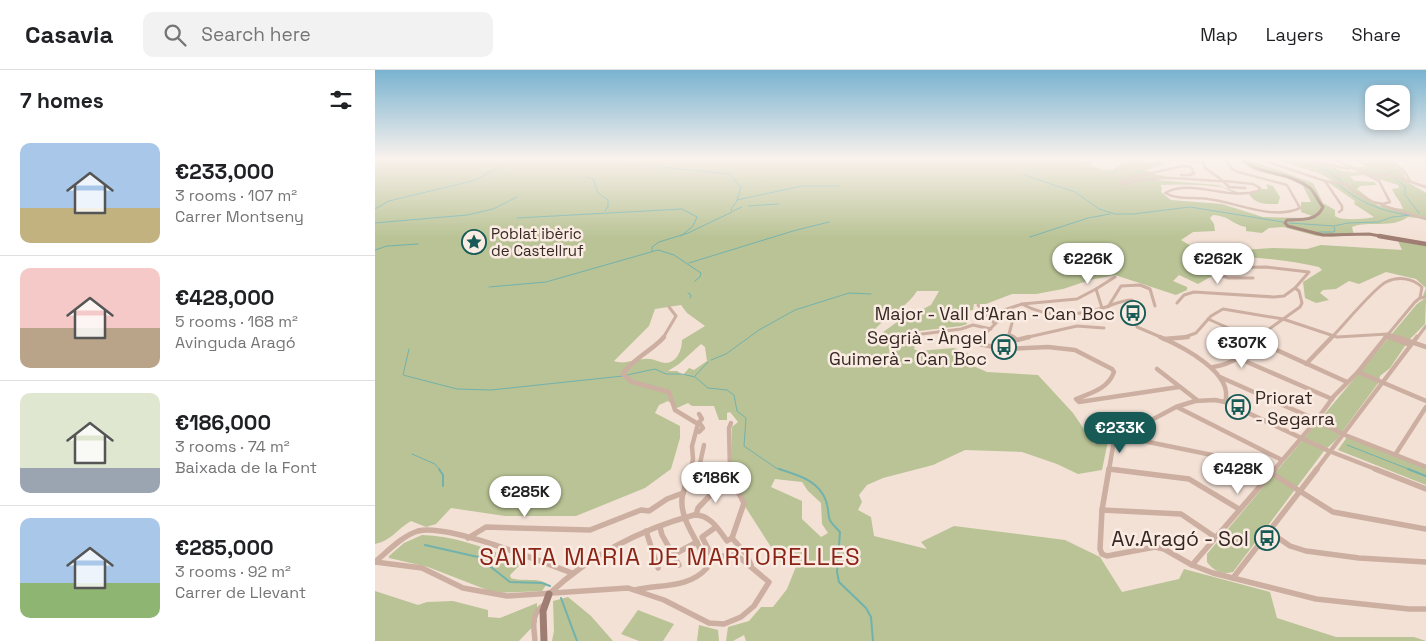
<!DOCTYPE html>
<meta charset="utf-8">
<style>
body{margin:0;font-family:"Space Grotesk",sans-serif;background:#f2f2f2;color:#202124;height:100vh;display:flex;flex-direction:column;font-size:19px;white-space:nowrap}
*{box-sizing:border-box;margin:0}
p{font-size:16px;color:#757577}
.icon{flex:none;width:28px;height:28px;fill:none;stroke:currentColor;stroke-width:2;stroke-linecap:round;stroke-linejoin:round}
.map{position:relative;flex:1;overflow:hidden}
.drawer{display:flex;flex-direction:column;background:#fff;width:375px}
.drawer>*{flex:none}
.controls{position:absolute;left:990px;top:15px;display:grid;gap:10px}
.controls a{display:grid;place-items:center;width:45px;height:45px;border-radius:10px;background:#fff;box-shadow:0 2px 8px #0003;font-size:25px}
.price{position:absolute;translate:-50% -42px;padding:0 11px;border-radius:18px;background:#fff;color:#222;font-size:16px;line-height:32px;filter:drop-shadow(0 1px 2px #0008)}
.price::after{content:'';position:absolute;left:50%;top:30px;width:15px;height:11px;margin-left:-8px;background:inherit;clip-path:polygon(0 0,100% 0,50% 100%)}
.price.active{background:#175a56;color:#fff}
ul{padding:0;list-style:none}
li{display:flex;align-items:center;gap:15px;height:125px;padding:0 20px}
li+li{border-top:1px solid #e0e0e0}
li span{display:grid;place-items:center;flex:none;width:140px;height:100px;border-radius:10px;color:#555}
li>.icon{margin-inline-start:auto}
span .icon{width:60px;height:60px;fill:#fffc;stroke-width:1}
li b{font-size:21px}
h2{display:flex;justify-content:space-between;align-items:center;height:60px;padding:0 20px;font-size:21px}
header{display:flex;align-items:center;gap:30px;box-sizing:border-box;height:70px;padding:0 25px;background:#fff;border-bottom:1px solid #e0e0e0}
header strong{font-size:24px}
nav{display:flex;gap:28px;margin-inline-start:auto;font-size:18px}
.search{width:350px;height:45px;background:#f2f2f2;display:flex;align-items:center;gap:12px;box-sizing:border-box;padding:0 18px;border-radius:10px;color:#757577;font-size:19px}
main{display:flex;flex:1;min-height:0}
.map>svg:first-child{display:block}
.green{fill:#b9c395;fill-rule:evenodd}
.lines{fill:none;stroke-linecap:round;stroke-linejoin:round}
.stream-far1{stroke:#72b2ad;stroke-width:1}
.stream{stroke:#72b2ad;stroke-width:2}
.street-far3{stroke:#ccafa1;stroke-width:2.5}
.street-far2{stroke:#ccafa1;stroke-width:3}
.street-far1{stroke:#ccafa1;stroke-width:4.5}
.street{stroke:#ccafa1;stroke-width:5.5}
.secondary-far2{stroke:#9f7d72;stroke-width:3}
.secondary-far1{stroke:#9f7d72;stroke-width:4.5}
.secondary{stroke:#9f7d72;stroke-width:7}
.labels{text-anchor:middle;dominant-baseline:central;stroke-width:5;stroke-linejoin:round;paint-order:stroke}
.far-poi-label{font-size:15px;fill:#352824;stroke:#faece2;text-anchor:start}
.poi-label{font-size:18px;fill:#352824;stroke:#faece2;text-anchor:end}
.near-poi-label{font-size:21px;fill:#352824;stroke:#faece2;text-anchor:end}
.near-quarter-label{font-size:24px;letter-spacing:1px;fill:#8b2417;stroke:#faece2}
</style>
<header>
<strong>Casavia</strong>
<div class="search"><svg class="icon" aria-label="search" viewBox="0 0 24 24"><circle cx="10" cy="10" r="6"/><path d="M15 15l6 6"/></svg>Search here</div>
<nav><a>Map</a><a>Layers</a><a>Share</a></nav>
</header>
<main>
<section class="drawer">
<h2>7 homes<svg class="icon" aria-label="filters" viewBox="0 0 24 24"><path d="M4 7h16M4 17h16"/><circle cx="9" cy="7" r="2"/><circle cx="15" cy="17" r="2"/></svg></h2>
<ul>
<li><span style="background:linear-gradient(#a9c7e8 65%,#c2b280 0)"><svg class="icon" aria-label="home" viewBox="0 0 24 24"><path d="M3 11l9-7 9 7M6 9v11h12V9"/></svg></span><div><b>€233,000</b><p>3 rooms · 107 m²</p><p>Carrer Montseny</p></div></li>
<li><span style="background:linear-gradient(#f6c9c9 60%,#b9a48a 0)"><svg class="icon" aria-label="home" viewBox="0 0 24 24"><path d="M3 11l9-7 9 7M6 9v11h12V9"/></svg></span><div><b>€428,000</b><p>5 rooms · 168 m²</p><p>Avinguda Aragó</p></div></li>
<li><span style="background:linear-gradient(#dfe7d0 75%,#9aa5b1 0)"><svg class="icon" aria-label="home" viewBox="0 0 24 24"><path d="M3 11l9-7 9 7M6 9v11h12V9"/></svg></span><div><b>€186,000</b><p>3 rooms · 74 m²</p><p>Baixada de la Font</p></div></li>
<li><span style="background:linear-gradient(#a9c7e8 65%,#8fb573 0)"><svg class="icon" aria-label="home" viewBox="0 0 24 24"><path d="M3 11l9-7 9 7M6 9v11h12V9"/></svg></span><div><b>€285,000</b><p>3 rooms · 92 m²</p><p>Carrer de Llevant</p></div></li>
</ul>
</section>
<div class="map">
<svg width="1051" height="571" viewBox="0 0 1051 571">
<rect width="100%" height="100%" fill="#f3e1d6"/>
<g class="green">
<path d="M0,89H696L726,99L737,100L751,90L749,89H768V91L780,92L781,89H788L789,95L770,100L782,105L809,108L792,106L782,110L842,115L865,123C857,124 854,119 846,117C827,114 804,114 785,115L787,118L786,122L796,130L847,134L888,147L929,148L937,146L926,142V132H936L928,116L912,108L878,100L862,89H872L938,113L948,133L960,140V146C966,151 991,149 999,147L979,134L980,131L954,113L958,111L946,104L899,89H934L968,101L984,103L979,97H992L978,90L1012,89L1028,102L1031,111L1051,123V149L1033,147C1016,159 995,150 977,157L979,165L957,167L942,166L908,157L894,158L887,163L871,161V157C856,154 855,146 838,145L835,148L839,154L840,161L818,162L806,170L816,176L840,182L898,178L932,179L946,175L1027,180L1023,171L1051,176V226H1048L1051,218L1041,209L1011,202L984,214L974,211L961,219L948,220L945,223L954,230L941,233L930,228L928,212L947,200L944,197C902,187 857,185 814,189L810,192L811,196L837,206L823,214L804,205L798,211L812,217V220L801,225L740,205L715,210L688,219L661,224H637L611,234H599L598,240L589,241L592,254L586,256L544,261L539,279L543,281L579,278L599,286L596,295L612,302L663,305L698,343L719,374L734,366L727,400L703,404L682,394L647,382L590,380L558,395L508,408L492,415L484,425L487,432L483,440L496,447L499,466L552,479L546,472L579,456L690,470L725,487L747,522L804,509L809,499L895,522L902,548L961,567H1039L1051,571H371L369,565L358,571H351L353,557L374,551L386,537H398L412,519L424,489L407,494L371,438L356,402L357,357L363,352L355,342L352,343V350H344L339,336H317L313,333L302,338L293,331L284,335L280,343L305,356V368L296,399L270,418L201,446H130L76,438L61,454L51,457L36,451C22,459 16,471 0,474ZM991,105L1023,115L1024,118L1017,119C1020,127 1026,131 1028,139L1004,136L982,119L985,116L1002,115L999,112L979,111L975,106ZM542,221H564L556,235L522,252L500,268H495C503,248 529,242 542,221ZM306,235L312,243L330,256L307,270C307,280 302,293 290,293C283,292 277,288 270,289C258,289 251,295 239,291L274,256L280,239ZM326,274L330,277L332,291L319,300L314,298L308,305L302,301H293L304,294ZM400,409L427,412L433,421L446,433L447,454L453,463L446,467L427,449V431L396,417Z"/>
<path d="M891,114L898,116L905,127L903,134C892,134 880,135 874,124L883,121L884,119H893Z"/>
<path d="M1049,229H1051L1050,254L1034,270L1015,298L1005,306L1004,312L961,370L949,381L858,502C846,505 839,501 832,492V484L1042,234Z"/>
<path d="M972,367L1051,398V415L963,380Z"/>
<path d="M47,465C81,466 114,479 145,492L146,494L135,505L136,508C146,512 164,507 172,514L167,521L120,523L53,497L14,488V486L29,473Z"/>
<path d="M0,521L43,535L52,532L78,531L113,540V547L125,548L162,533V552L144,571H0Z"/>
<path d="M193,527L216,546L238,571H177L179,561L178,531Z"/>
<path d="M263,540L299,554L288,571H264L246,564Z"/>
<path d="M324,555L343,560L344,571H322Z"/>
</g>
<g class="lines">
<g class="stream-far1">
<path d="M915,89L953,101L966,111"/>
<path d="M1001,89L1017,104"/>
<path d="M251,93L352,104"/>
<path d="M649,105L700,122L724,139L740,144H758L815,137L908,152"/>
<path d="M211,107L218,109L223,123L233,130V137L230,141"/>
<path d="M1018,107L1030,116V125L1044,143"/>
<path d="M963,114C983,132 1006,141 1033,145"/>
<path d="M362,130L427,116H464"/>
<path d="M373,136L404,134"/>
<path d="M0,139L14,131L101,110L126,96"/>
<path d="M358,141L367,137"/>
<path d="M142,148L307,139L322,147L318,156L306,166"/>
<path d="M0,153L92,145L118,139L142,127"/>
<path d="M914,153L959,156L973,153L1003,152L1017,147L1036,145"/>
<path d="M944,162H958L960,161L959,157"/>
<path d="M655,167L713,148L735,144"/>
<path d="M0,180L12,176L43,174"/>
<path d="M277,181V177L284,172L313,163L357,142L356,139L362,131L366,117L349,99L360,89"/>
<path d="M314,193L418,161L454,152"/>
<path d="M114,217L171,212L283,180L299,185L326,203L325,207L320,211"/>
<path d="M313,223L316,225L315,228"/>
<path d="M34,279L28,305L82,319L116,320L248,306"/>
<path d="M336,290L351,284L384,260L420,240L474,223L496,224"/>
<path d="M252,305L280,299L291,304H307L320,307L333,318L352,320L359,325L362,341L371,348L369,376L401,398L408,400"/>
<path d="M320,306L333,292"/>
<path d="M972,375L1036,400"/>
<path d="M37,384L60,394L65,400"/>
</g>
<g class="stream">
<path d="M64,399L68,405V416"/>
<path d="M404,399C422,405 444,410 451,431C457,450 448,445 465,462L462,502L464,512L491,538L496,547L498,571"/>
<path d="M1033,399L1051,406"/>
<path d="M50,475L103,487L135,512L167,513L175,516"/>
<path d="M186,528L202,571"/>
</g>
<g class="street-far3">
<path d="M696,89L707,93H716L711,89"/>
<path d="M726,89H737"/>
<path d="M784,89L828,92L830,98L847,110"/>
<path d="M850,89L857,99L863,102L912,115L925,138C897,151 861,132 833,129C819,127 803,130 790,123C817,108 852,131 883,121L885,118L878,114L850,111"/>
<path d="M884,89L950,111L967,136V140L964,142"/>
<path d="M927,89L974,99"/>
<path d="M1014,89L1029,101L1035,111"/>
<path d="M1044,89L1051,93"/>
<path d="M962,90L973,89"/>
<path d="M815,104H819L816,97L808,96L750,109L746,113L749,115C778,103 816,110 847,111"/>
<path d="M806,105H816"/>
<path d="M848,111L854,117L870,118"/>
<path d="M950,111L971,114L978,121L998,132L1008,134L1015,132L1004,111L959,89"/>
<path d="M1004,111V104L1019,106L1051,117"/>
<path d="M1006,135L1051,149"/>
</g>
<g class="street-far2">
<path d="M813,193L853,208H878"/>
<path d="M824,198L891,197L934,202L920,218L924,221L927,233L925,237L890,262L880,260"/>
<path d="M802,233L809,225L819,222L899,227L909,226L920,218"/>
<path d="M647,234C674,249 702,246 731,237C739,234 748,230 757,230L760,233L762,257L788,268"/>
<path d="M603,235L620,254"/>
<path d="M733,237L746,216L765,215L775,219L780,236"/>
<path d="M727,238L721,219L740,207"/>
<path d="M634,240L637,253L634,264L640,268"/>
<path d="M833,249L876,268"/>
<path d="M547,264L586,259L598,255L616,259"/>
<path d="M1010,266L1017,268"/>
<path d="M288,268L301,246L294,237"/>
<path d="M606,268L622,252L626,241L647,234L702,229L721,219"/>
<path d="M649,268L702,256L729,258"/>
<path d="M807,268L821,263L836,246L848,239L908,249L962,267L1013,264L1026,268"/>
<path d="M956,268C967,257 999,218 1011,212C1023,206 1037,208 1047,217L1045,228"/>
<path d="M1010,268L1040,232L1045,228L1051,227"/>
<path d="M1042,268L1051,256"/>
</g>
<g class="street-far1">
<path d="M289,267C278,280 256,290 248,304L257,312L294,322L300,340L323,354L317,376L318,389L316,400"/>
<path d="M608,267L604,274L629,279L673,277L700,280L737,299L739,302C733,319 716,323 701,329L704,332L804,317"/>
<path d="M638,267L642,270L654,267"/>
<path d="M785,267C806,276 860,303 850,332"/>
<path d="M873,267L972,312"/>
<path d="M1013,267L1035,275"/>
<path d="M1022,267L1051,277"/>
<path d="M789,269L813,267"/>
<path d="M865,289L957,329"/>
<path d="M931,294L957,267"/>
<path d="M838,297C858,294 869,285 882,271"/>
<path d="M782,299L822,330"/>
<path d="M983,302L1051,331"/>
<path d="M845,307L935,347L970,365L1051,397"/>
<path d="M802,337L907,390"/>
<path d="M324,344L327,349L324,352L328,358L324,362"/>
<path d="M744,366L837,385L863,400"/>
<path d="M1020,385L1051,337"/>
<path d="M734,399L744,400"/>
<path d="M322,400L324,398L329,375"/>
<path d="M355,400L354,358L356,353"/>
<path d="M734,400L739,370L801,337L820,331L840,330L850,332L954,381L1003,400"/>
<path d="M899,400L941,351L959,326L983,302L1011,267"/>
<path d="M941,400L1042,267"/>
</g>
<g class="street">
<path d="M355,399V406L369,433L357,468"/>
<path d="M734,399L814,409L864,439"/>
<path d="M734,399L727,440L725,479L727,484L732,486L780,477L789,479L817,495L838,503L941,529L1034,539H1051"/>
<path d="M861,399L886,414"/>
<path d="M1000,399L1051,419"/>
<path d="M896,403L958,442L1051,459"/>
<path d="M312,409L323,399"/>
<path d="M727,440L806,444L840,467"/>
<path d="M321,445L323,438L345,415"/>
<path d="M285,457L287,465L304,495"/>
<path d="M271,461L283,498"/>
<path d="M893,461L915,476L931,481L984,488L1051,492"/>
<path d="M93,468L111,457L215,460L266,440L274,441L292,429L308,423"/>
<path d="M298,485L322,472"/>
<path d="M338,488L327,467L341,457"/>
<path d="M0,492L47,498L88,518L132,526L253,518L289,530L334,553L349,554L366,547L379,536L394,512L359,483L331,491"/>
<path d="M0,492C13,481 27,466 43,461C73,453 166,492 197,503"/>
<path d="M817,495L900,399"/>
<path d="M858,508L942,399"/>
<path d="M260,520C285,514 313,519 332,498C328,474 305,454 307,429C308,419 313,409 316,399"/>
<path d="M174,524C214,486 266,459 319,445C335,444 344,460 352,471L357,468L371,484L376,495"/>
<path d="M160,571C159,557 155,544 169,535"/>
</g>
<path class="secondary-far2" d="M867,89C872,92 878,97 884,99C901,105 919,106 935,118C940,123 943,131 948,137C941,152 926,149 912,150L910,153L913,156L948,165L994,164L1011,167"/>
<path class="secondary-far1" d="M1004,166L1051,174"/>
<path class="secondary" d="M169,571L168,541L174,524"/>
</g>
<linearGradient id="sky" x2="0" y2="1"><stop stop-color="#79b3d0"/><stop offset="0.53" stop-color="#faf2ed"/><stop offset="1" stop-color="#faf2ed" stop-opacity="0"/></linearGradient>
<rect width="1051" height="168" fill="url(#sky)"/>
<defs>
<symbol id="sight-ring" viewBox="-11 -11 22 22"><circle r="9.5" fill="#faece2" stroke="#175a56" stroke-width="1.5"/><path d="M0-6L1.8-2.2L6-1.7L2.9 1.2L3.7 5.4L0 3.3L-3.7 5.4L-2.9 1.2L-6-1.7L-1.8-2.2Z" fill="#175a56"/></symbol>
<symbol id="bus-ring" viewBox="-11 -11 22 22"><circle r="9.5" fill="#faece2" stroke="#175a56" stroke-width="1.5"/><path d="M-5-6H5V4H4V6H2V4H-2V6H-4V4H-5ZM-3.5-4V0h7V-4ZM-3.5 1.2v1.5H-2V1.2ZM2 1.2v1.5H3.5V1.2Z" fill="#175a56"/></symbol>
</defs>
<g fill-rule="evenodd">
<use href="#sight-ring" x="85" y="158" width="28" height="28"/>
<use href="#bus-ring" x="744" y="229" width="28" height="28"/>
<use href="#bus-ring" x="615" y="263" width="28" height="28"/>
<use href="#bus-ring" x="849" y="323" width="28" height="28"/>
<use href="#bus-ring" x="878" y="454" width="28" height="28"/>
</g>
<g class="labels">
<g class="far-poi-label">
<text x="116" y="163">Poblat ibèric<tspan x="116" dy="17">de Castellruf</tspan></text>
</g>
<g class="poi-label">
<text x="740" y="243">Major - Vall d'Aran - Can Boc</text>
<text x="612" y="267">Segrià - Àngel<tspan x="612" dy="21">Guimerà - Can Boc</tspan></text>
<text x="880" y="327" text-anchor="start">Priorat<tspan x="880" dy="21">- Segarra</tspan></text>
</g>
<g class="near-poi-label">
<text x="874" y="468">Av.Aragó - Sol</text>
</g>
<g class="near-quarter-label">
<text x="295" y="486">SANTA MARIA DE MARTORELLES</text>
</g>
</g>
</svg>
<div class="controls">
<a><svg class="icon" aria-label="layers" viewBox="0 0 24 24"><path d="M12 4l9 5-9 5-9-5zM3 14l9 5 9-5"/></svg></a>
</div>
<b class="price" style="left:713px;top:215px">€226K</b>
<b class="price" style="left:843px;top:215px">€262K</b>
<b class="price" style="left:867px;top:299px">€307K</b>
<b class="price active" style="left:745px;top:384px">€233K</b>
<b class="price" style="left:863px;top:425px">€428K</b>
<b class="price" style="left:341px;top:434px">€186K</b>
<b class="price" style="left:150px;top:448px">€285K</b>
</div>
</main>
